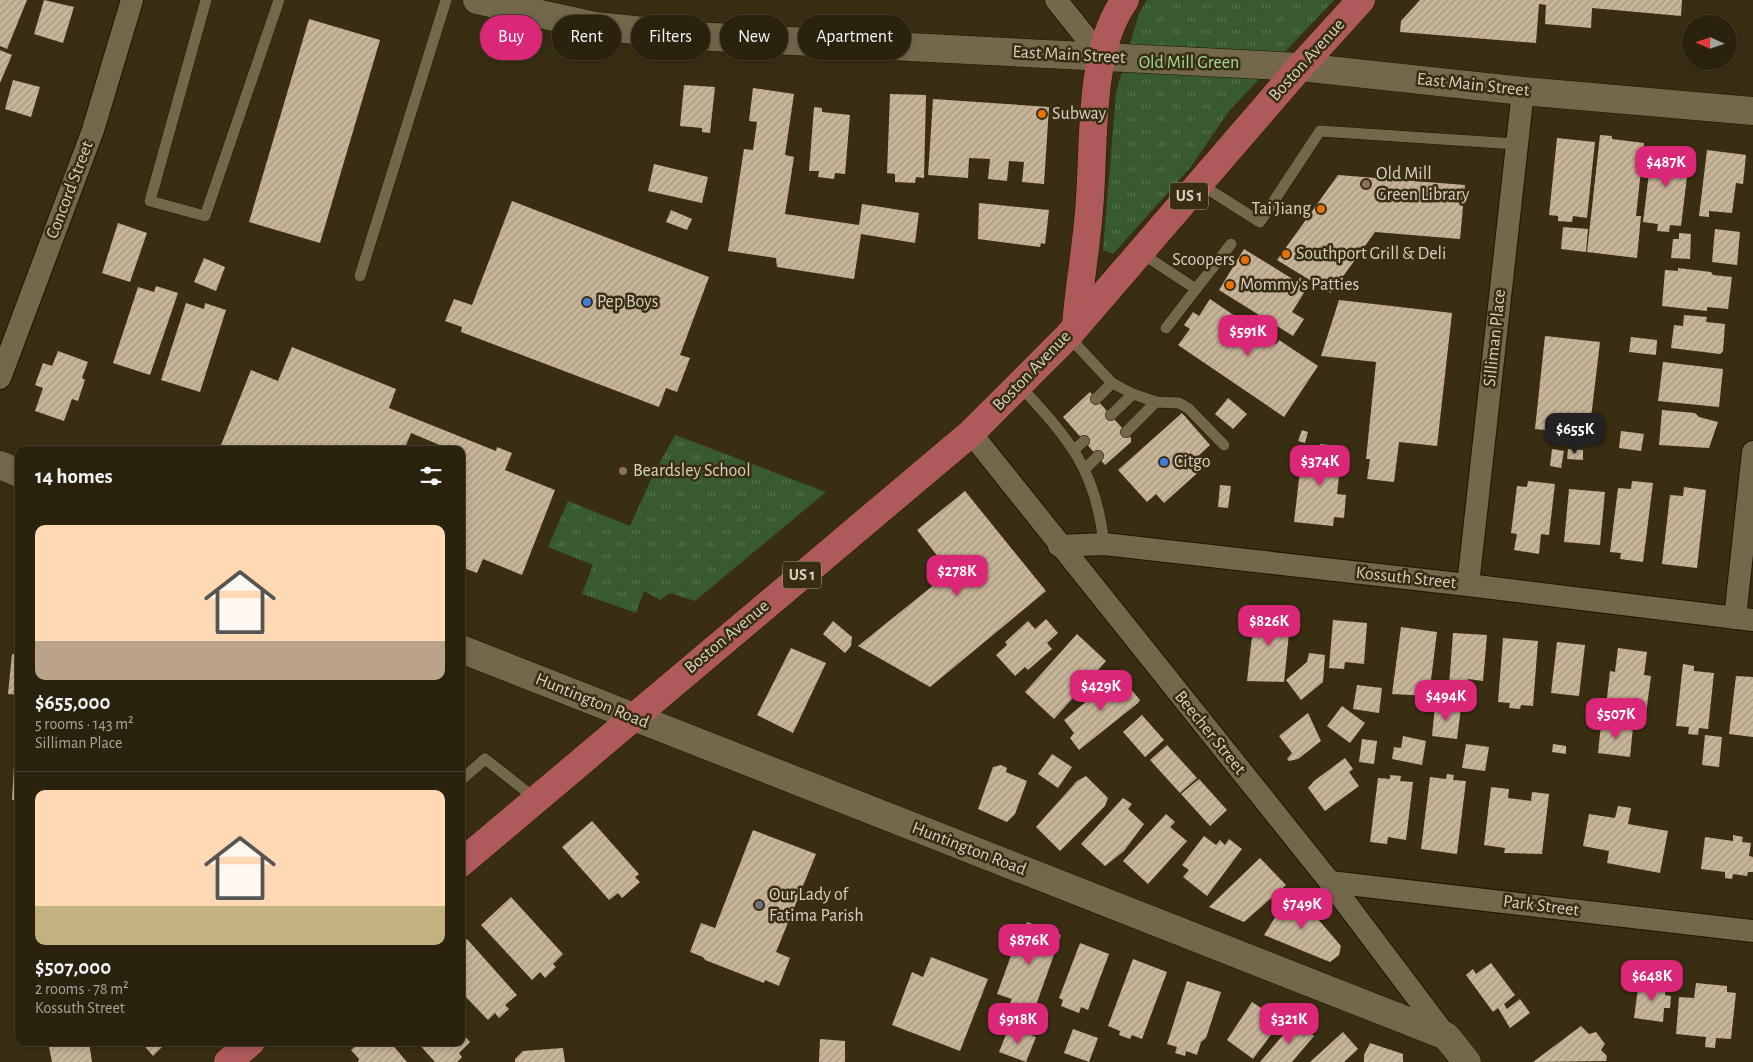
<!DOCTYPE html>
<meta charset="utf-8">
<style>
body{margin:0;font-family:"Alegreya Sans",sans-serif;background:#332a17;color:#f1f3f6;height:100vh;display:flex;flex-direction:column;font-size:19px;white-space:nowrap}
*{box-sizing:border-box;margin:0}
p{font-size:16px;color:#a6a49e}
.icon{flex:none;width:28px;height:28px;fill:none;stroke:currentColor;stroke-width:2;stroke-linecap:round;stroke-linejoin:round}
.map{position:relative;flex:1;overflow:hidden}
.sheet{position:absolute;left:15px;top:446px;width:450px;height:600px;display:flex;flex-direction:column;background:#2b220e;border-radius:10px;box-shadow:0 2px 8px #0003,0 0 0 1px #473f2e}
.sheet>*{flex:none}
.hud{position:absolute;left:480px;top:15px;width:475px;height:45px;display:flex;gap:10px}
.needle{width:32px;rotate:273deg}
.tools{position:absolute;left:1682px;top:15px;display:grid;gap:10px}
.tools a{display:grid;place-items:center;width:55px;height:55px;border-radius:50%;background:#2b220e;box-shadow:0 2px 8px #0003,0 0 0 1px #473f2e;font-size:25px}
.price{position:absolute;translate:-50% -42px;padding:0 11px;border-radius:10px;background:#db2777;color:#fff;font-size:16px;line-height:32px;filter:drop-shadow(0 1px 2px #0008)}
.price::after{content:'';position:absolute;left:50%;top:30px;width:15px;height:11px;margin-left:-8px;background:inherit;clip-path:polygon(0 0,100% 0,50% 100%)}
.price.selected{background:#222;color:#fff}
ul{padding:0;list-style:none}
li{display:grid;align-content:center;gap:10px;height:265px;padding:0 20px}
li+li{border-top:1px solid #473f2e}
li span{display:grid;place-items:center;height:155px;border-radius:10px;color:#555}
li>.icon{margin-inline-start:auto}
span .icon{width:90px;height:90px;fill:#fffc;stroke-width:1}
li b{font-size:21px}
h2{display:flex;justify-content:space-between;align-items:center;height:60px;padding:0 20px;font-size:21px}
.pill{padding:0 18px;border-radius:22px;background:#2b220e;box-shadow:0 2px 8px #0003,0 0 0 1px #473f2e;font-size:18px;line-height:45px}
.pill.selected{background:#db2777;color:#fff}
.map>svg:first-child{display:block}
.grass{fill:url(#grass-tufts)}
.building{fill:url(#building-hatch)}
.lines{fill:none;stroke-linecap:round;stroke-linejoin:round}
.service-casing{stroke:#201600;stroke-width:12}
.minor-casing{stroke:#201600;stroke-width:24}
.secondary-casing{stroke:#201600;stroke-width:29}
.primary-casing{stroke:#201600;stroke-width:29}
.service{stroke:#74684b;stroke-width:11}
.minor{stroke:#74684b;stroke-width:22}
.secondary{stroke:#74684b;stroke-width:28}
.primary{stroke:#af5a5a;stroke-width:28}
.food-dot{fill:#e8710a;stroke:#392e12;stroke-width:2}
.education-dot{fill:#8d6e63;stroke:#392e12;stroke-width:2}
.shop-dot{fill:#3f7fe0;stroke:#392e12;stroke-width:2}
.worship-dot{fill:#6b7280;stroke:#392e12;stroke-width:2}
.labels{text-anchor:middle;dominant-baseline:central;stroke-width:5;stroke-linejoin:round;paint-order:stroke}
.shield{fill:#392e12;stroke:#a8a08c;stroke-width:1}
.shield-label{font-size:16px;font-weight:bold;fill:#d8d1c1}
.street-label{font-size:18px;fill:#d8d1c1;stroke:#392e12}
.park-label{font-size:18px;fill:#a2da96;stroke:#392e12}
.poi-label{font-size:18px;fill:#d8d1c1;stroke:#392e12;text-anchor:start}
</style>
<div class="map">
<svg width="1753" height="1062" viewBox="0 0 1753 1062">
<defs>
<pattern id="grass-tufts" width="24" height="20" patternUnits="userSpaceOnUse" patternTransform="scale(1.25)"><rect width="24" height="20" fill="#375a30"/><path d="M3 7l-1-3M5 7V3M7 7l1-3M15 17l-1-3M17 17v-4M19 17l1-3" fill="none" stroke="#53714c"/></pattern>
<pattern id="building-hatch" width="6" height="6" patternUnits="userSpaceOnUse" patternTransform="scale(1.25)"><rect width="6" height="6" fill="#c8b498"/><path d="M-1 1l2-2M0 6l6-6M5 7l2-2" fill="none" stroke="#a69780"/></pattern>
</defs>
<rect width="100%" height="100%" fill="#392e12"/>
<g class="grass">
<path d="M1147,0H1334L1229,111L1190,168L1113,254L1103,250L1116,93L1139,13Z"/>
<path d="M675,435L826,492L695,601L670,593L660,600L644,591L636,613L582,594L593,565L548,547L568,501L630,526L653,475Z"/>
</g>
<g class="building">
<path d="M0,0H27L7,49L0,46Z"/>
<path d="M44,0L74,7L63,43L34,34Z"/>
<path d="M1420,0H1682L1681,16L1592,8L1591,28L1545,24L1546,5L1539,4L1536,43L1400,32L1401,21Z"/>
<path d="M309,19L380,40L320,243L249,222Z"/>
<path d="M0,50L12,55L0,83Z"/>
<path d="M13,80L40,87L31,117L5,109Z"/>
<path d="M684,85L715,87L710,133L702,132V128L680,126Z"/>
<path d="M753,88L794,94L785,155L794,157L785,214L859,225L862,204L919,213L915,243L861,234L854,279L777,267L776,258L728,251L744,149L753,150L757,122L749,121Z"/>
<path d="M890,94L926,95L924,178L916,177L915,183L895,182V174L887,173Z"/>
<path d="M933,99L1049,107L1044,184L1022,182L1024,162L1009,161L1007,181L988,179L990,159L969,158L968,178L928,175Z"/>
<path d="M814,107L822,108V112L850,115L845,174L835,173L834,179L818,177L819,171H809Z"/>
<path d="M1600,135L1612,136V139L1644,143L1636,216H1641L1637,258L1587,252Z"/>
<path d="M1557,138L1595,142L1587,218L1573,216L1572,222L1558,221V216L1549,215Z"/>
<path d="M1652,148L1690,152L1681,226L1670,225L1669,232L1657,231L1658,224L1643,222Z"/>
<path d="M1707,150L1746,155L1743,184L1736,183L1732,213L1709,211V217L1699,216Z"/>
<path d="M654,164L708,177L702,203L648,191Z"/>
<path d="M1338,175L1465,185L1460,239L1375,232L1331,293L1277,260Z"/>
<path d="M512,201L709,277L680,355L690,358L677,392L666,388L659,407L461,332L462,327L445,321L454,299L472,305Z"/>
<path d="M979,203L1049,210L1045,244L1041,243L1040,247L978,239Z"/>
<path d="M671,210L692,219L687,230L666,222Z"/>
<path d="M118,223L147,233L130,282L102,273Z"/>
<path d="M1563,227L1588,229L1586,252L1561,249Z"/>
<path d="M1715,229L1740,232L1737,265L1712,262Z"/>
<path d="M1679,233L1691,234L1690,259L1671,258L1673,239H1679Z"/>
<path d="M1244,249L1307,288L1292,312L1304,319L1293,336L1219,290Z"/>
<path d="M204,258L225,267L216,291L194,282Z"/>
<path d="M1678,268L1711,272L1713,275L1732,277L1728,309L1707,307V311L1662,306L1665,270L1678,271Z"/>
<path d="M156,286L178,293L150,375L113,363L138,287L154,292Z"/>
<path d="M1210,299L1276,344L1279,340L1318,366L1284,417L1178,345L1190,329L1184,325L1193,312L1199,316Z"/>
<path d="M1339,300L1452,313L1437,446L1399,442L1394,482L1367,479L1370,459H1366L1376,362L1321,356Z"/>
<path d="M186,303L204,309L205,303L226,310L200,392L161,380Z"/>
<path d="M1684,315L1707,317L1706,322L1725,324L1723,351L1720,354L1671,348L1674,325L1683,326Z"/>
<path d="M1545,336L1600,342L1589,435L1535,429Z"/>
<path d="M1631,337L1657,340L1656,355L1629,352Z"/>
<path d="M292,347L396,389L389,408L496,451L497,447L512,453L505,470L555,490L522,575L483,559L477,573L461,567V450H446L447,448L411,433L404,450H219L251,370L278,381Z"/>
<path d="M58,351L88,362L82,378L85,380L78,401L72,399L64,421L35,411L43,388L35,385L43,363L52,366Z"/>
<path d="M1663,362L1723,369L1719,407L1658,401Z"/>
<path d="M1090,392L1131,438V442L1105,465L1063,417Z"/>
<path d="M1228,398L1247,414L1233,429L1215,414Z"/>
<path d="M1662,410L1695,413L1699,417L1718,422L1709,448L1659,445Z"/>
<path d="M1182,413L1210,445L1196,458L1204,467L1164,503L1156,494L1147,502L1118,470Z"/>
<path d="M1302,430L1308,432L1305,443L1298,441Z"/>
<path d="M1621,431L1644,434L1641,451L1619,448Z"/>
<path d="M1320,444L1330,445V449L1342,450L1337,494L1346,495L1344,518L1334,517L1333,526L1294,522L1303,445L1320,447Z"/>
<path d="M1552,449L1564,451L1561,468L1550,466Z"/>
<path d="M1568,449L1583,450V460L1567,459Z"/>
<path d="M1528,481L1555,484L1549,535L1541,534L1539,554L1514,550L1517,534L1511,533L1517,486L1527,487Z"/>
<path d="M1632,481L1653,483L1643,562L1620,559L1621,553L1610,552L1618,488L1631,489Z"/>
<path d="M1220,485L1231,486L1228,508L1218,507Z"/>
<path d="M1684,487L1706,490L1697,568L1662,564L1670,495L1683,496Z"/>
<path d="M1569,489L1605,492L1600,545L1564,542Z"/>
<path d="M965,491L1046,591L930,687L858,646L950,572L917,530Z"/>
<path d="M1255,610L1291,614L1284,682L1247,681Z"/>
<path d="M1046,619L1058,633L1047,643L1052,649L1028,670L1025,667L1015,676L996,655L1007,645L1005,642L1028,621L1035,629Z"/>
<path d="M1333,620L1367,623L1364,664L1345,662L1344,669L1329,668Z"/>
<path d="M833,621L852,637L851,646L845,653L823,634Z"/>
<path d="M1401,627L1437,632L1429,696L1392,694Z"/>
<path d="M1453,633L1487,635L1483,681L1468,679V687L1449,685Z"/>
<path d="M1077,634L1106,661L1054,719L1025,692Z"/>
<path d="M1503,638L1538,641L1533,706L1521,705L1520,709L1509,708L1510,703L1498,702Z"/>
<path d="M1557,642L1585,645L1579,696L1551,693Z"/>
<path d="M791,648L826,663L793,733L757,715Z"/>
<path d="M1618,648L1647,652L1644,675L1651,676L1645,721L1638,720V725L1626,723V718L1605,716L1610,671L1615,672Z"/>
<path d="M1309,653L1325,655L1323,682L1301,700L1286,680L1307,662Z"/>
<path d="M12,654H19V695L8,694Z"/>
<path d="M1683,664L1694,666V671L1714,673L1708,729L1699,728L1698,735L1688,734L1689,727L1676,726Z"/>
<path d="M1120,676L1140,700L1138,703L1079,750L1070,738L1074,733L1064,720L1112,680Z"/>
<path d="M1736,676L1753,677V737L1729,734Z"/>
<path d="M1357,685L1382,688L1379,713L1353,709Z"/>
<path d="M1342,706L1365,723L1350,743L1327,726Z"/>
<path d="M1435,706L1461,708L1457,739L1432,736Z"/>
<path d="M1308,713L1321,741L1298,759L1289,761L1287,759L1292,753L1279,736Z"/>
<path d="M1142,715L1164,740L1145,757L1123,732Z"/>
<path d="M1601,724L1633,727L1630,757L1598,753Z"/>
<path d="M1705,735L1722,737L1719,767L1702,765Z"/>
<path d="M1403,736L1426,741L1422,765L1392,759L1394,747L1401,748Z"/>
<path d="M1362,739L1377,741L1374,764L1359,762Z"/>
<path d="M1466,744L1489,747L1485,771L1462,768Z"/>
<path d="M1553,744L1566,746V754L1552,752Z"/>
<path d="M1167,745L1197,778L1180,793L1150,760Z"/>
<path d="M1052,754L1072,767L1058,788L1038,774Z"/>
<path d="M1345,758L1353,769L1349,772L1359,786L1325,811L1308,788L1314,781Z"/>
<path d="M14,765H19V800H12Z"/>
<path d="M1001,765L1007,768L1006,772L1027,781L1015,814L1007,822L978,809L993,767Z"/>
<path d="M1447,774L1454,775L1453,780L1466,781L1457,854L1421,849L1430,777L1446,779Z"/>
<path d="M1390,775L1401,776L1400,781L1413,782L1406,840L1388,837L1387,844L1370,842L1378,778L1390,779Z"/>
<path d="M1086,776L1108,798L1105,806L1060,851L1036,827L1077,781Z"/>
<path d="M1199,779L1227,810L1210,826L1181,794Z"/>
<path d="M1491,787L1509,789L1508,798L1531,801L1532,792L1549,794L1542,854L1504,853L1505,848L1484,845Z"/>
<path d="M1123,798L1132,804L1128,809L1144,824L1124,851L1105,866L1081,844Z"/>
<path d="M1618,806L1631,808L1628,824L1668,831L1660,873L1607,863L1609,851L1583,846L1589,814L1615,818Z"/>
<path d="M1166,814L1175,822L1170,827L1187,841L1148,884L1123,861Z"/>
<path d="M592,821L639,874L635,877L640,882L622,898L618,893L609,900L562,847Z"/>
<path d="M753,830L816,854L776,952L790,958L779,986L765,980L764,983L705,960L703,957L690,952L701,923L715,928Z"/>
<path d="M1733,835L1743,837L1742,842L1751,843L1749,856L1753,857V872H1748L1747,876L1733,874L1732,879L1725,878V872L1701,869L1705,837L1733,841Z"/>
<path d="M1204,836L1216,845L1220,840L1225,845L1229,839L1242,849L1207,896L1183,877L1189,870L1182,865Z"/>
<path d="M1260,858L1286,885L1244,922L1209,907Z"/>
<path d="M1294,891L1341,946L1339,955L1330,962L1264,935L1276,916L1271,911L1277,903L1283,908Z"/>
<path d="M511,897L563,954L553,964L556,967L545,978L540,972L532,980L481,925Z"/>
<path d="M1027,922L1061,935L1035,1008L1010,1003L1012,999L997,994L1020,931L1023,933Z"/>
<path d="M467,939L517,995L505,1005L509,1009L499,1018L495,1013L488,1020L461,992V945Z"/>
<path d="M1080,943L1109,954L1088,1010L1081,1007L1079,1013L1061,1006L1063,1000L1059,998Z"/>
<path d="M931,957L988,979L960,1051L892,1025L912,972L923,977Z"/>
<path d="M1133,959L1167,972L1142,1039L1132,1035L1130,1039L1119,1035L1120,1031L1108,1026Z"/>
<path d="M1491,963L1515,995L1504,1004L1507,1009L1520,999L1530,1013L1510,1028L1498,1008L1493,1012L1466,975L1473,969L1476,974Z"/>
<path d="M1187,981L1221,992L1206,1038L1201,1042L1197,1055L1186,1051L1185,1056L1175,1053L1177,1047L1167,1044Z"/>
<path d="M1639,981L1666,985L1665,995L1671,996L1670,1008H1664L1663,1022L1634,1018Z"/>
<path d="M1696,983L1727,986V992L1736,993L1731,1039L1716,1038L1715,1048L1705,1047L1706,1037L1676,1034L1679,997L1694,998Z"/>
<path d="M1252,1002L1281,1021L1253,1059L1227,1040Z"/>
<path d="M1296,1020L1314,1036L1292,1062H1260Z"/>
<path d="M1581,1026L1589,1034L1596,1032L1605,1044L1601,1050L1607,1056L1606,1061L1533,1062Z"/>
<path d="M1009,1027L1036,1037L1026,1062L999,1052Z"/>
<path d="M1073,1029L1098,1038L1089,1062L1064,1053Z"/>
<path d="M461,1032L470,1042L459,1053L462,1057L457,1062H435L417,1042H461Z"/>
<path d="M1343,1032L1358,1049L1344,1062H1310Z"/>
<path d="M820,1039L845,1041V1062H819Z"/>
<path d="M48,1042H89L92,1062H52Z"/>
<path d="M141,1042H167L153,1056Z"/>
<path d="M360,1042H390L407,1062H358L359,1059L351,1050Z"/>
<path d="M1370,1043L1403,1054V1062H1364V1055Z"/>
<path d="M563,1048L565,1062H515V1059L523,1051Z"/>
</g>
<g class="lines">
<defs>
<g id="service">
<path d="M206,0L150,201L205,216L279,0"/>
<path d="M1200,184L1260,222L1320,131L1516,144"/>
<path d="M1141,253L1196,289L1166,328"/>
<path d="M360,276L446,0"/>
<path d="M1196,289L1231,244"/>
<path d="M1068,336L1112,383L1133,394L1156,402L1179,403L1188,408L1224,445"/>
<path d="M1020,386C1069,439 1096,469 1104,544"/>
<path d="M1096,399L1112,383"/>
<path d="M1111,415L1133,394"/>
<path d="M1126,432L1156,402"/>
<path d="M1074,450L1084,441"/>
<path d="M1085,469L1098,456"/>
<path d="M461,780L485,759L536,799"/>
</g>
<g id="minor">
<path d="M1056,0L1101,56"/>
<path d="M0,378L93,130L132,0"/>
<path d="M971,433L1330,882L1446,1036"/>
<path d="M1059,546L1104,544L1468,585L1753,620"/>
<path d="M1468,585L1523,91"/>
<path d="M1735,618L1753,452"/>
<path d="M1330,882L1753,931"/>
</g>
<g id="secondary">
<path d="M477,0L595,26L693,36L1300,67L1523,91L1753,111"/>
<path d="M0,465L19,473"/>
<path d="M461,649L1446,1036L1467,1062"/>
</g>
<g id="primary">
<path d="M1076,325C1079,287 1086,249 1089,211C1095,147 1087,53 1125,0"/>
<path d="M461,863L971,433L1068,336L1300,67L1361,0"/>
<path d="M228,1062L251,1042"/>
</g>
</defs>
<use href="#service" class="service-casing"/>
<use href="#minor" class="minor-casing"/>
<use href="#secondary" class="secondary-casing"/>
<use href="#primary" class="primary-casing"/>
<use href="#service" class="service"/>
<use href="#minor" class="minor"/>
<use href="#secondary" class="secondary"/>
<use href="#primary" class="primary"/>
</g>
<g class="food-dot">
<circle cx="1042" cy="114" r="5"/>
<circle cx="1321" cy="209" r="5"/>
<circle cx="1286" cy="254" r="5"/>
<circle cx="1245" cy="260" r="5"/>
<circle cx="1230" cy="285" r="5"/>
</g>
<g class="education-dot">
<circle cx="1366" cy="184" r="5"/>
<circle cx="623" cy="471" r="5"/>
</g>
<g class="shop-dot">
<circle cx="587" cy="302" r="5"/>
<circle cx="1164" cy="462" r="5"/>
</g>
<circle class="worship-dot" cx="759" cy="905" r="5"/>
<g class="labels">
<g class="shield">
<rect x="1170" y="182.5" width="38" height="27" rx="4"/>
<rect x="783" y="561.5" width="38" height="27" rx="4"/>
</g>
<g class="shield-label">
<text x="1189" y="196">US 1</text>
<text x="802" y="575">US 1</text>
</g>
<g class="street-label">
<text transform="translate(1069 55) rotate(3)">East Main Street</text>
<text transform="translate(1307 60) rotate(-48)">Boston Avenue</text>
<text transform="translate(1473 85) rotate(6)">East Main Street</text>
<text transform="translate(70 190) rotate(-69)">Concord Street</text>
<text transform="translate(1495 338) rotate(-84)">Silliman Place</text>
<text transform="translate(1032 371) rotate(-46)">Boston Avenue</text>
<text transform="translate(1406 578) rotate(6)">Kossuth Street</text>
<text transform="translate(727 637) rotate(-40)">Boston Avenue</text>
<text transform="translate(592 701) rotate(22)">Huntington Road</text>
<text transform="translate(1210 733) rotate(51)">Beecher Street</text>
<text transform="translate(969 849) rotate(21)">Huntington Road</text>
<text transform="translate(1541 906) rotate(7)">Park Street</text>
</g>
<g class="park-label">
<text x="1189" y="63">Old Mill Green</text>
</g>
<g class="poi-label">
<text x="1052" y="114">Subway</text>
<text x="1376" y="174">Old Mill<tspan x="1376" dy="21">Green Library</tspan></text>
<text x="1311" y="209" text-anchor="end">Tai Jiang</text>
<text x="1296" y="254">Southport Grill &amp; Deli</text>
<text x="1235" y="260" text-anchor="end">Scoopers</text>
<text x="1240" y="285">Mommy's Patties</text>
<text x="597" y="302">Pep Boys</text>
<text x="1174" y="462">Citgo</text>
<text x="633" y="471">Beardsley School</text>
<text x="769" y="895">Our Lady of<tspan x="769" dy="21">Fatima Parish</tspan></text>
</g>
</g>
</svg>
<div class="tools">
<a><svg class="needle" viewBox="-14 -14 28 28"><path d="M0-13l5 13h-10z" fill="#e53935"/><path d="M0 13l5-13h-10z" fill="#a6a49e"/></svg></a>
</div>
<b class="price" style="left:1666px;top:188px">$487K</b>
<b class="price" style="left:1248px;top:357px">$591K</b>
<b class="price selected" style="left:1575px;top:455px">$655K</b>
<b class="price" style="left:1320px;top:487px">$374K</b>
<b class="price" style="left:957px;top:597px">$278K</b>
<b class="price" style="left:1269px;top:647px">$826K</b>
<b class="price" style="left:1101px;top:712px">$429K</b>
<b class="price" style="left:1446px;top:722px">$494K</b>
<b class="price" style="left:1616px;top:740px">$507K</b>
<b class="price" style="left:1302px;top:930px">$749K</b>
<b class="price" style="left:1029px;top:966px">$876K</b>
<b class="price" style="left:1652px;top:1002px">$648K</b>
<b class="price" style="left:1018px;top:1045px">$918K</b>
<b class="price" style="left:1289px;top:1045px">$321K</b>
<div class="hud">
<a class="pill selected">Buy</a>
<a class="pill">Rent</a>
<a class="pill">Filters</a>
<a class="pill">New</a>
<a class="pill">Apartment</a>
</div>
<section class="sheet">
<h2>14 homes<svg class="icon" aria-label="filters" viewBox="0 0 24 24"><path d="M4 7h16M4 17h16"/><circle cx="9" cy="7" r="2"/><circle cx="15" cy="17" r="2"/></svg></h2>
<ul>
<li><span style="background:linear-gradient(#ffd9b3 75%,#b9a48a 0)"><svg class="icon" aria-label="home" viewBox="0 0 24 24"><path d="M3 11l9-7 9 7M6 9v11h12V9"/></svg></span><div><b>$655,000</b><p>5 rooms · 143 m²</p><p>Silliman Place</p></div></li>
<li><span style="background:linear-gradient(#ffd9b3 75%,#c2b280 0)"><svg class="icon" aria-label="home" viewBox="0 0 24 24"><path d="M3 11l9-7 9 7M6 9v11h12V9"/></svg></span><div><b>$507,000</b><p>2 rooms · 78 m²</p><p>Kossuth Street</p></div></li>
</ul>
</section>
</div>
